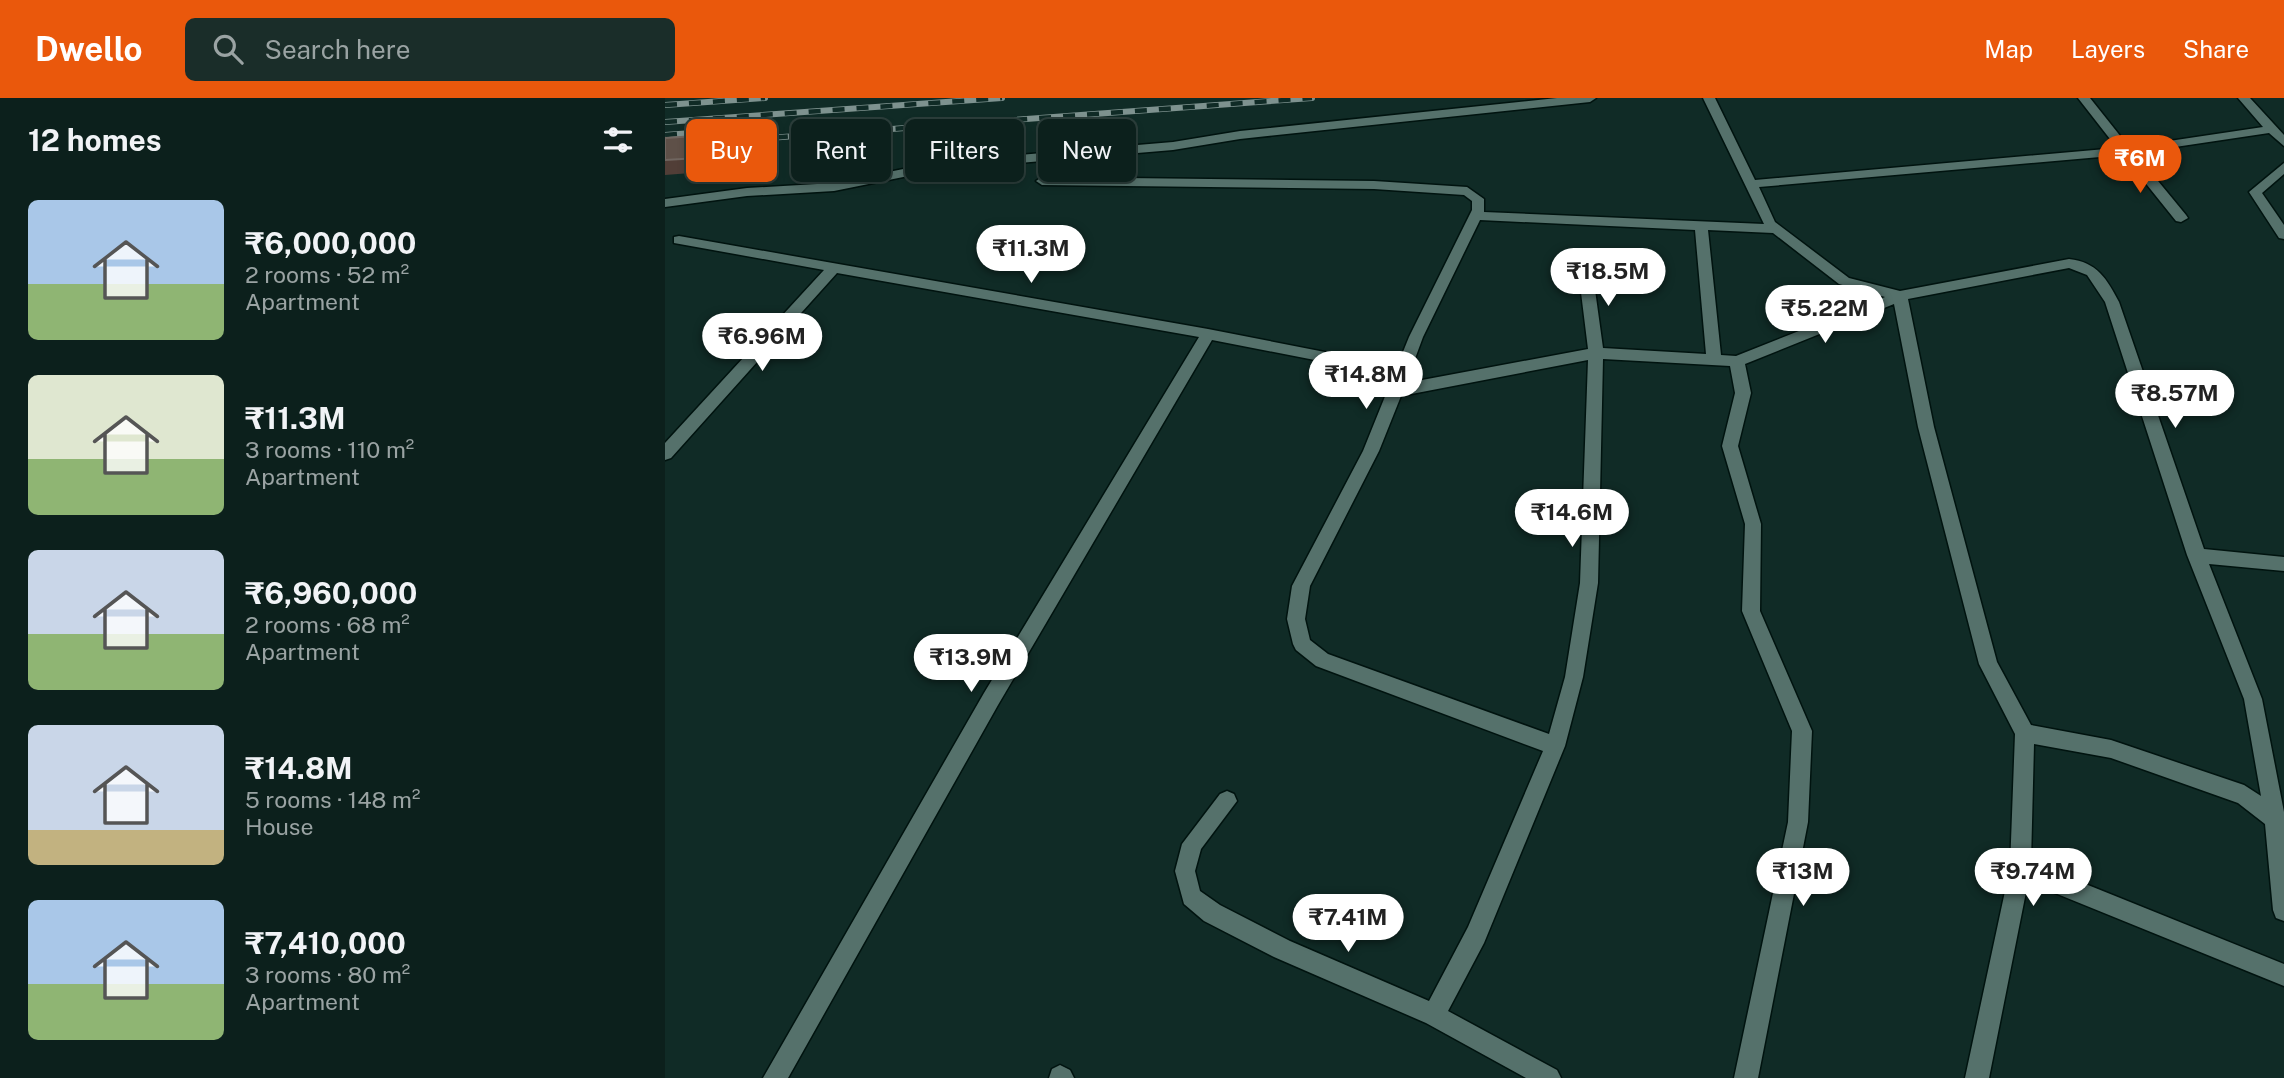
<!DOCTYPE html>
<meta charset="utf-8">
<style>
body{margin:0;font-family:"Public Sans",sans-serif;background:#1a2d29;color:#f1f3f6;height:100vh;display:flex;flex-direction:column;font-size:26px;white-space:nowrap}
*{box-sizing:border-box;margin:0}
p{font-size:23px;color:#9aa3a3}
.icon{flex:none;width:38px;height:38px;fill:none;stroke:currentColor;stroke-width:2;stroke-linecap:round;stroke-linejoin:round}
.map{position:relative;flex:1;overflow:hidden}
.sheet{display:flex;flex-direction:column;background:#0c201c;width:665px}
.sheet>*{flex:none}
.guide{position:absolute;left:21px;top:21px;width:665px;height:63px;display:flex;gap:14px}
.price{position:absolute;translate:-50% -60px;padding:0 16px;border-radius:24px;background:#fff;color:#222;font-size:23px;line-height:46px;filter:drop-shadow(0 2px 4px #0008)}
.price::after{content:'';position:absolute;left:50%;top:42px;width:21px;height:16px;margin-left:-10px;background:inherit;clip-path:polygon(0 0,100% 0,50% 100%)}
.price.on{background:#ea580c;color:#fff}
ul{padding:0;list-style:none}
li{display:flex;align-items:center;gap:21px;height:175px;padding:0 28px}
li span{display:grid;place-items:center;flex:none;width:196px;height:140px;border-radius:10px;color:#555}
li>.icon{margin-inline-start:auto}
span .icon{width:84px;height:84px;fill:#fffc;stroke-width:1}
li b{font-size:30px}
h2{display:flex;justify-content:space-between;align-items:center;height:84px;padding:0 28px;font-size:30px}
.chip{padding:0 24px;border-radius:10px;background:#0c201c;box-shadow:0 4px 10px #0003,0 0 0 2px #2c3e3b;font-size:24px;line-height:63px}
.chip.on{background:#ea580c;color:#fff}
header{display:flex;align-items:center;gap:42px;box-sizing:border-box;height:98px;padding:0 35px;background:#ea580c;color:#fff}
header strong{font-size:33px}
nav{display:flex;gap:38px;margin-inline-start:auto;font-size:24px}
.search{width:490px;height:63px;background:#1a2d29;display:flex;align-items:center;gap:18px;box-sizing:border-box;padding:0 24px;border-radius:10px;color:#9aa3a3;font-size:26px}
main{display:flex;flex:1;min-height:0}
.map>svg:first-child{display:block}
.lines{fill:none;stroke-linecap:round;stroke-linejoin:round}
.minor-casing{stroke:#00130f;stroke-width:3}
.minor{fill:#55716b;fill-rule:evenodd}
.rail-casing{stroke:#7e928f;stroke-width:6}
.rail{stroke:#102b26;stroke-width:4.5;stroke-dasharray:12;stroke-linecap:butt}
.wall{fill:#513e37}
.shaded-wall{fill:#312f28}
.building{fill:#5e5048;stroke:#706660;stroke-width:2}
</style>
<header>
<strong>Dwello</strong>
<div class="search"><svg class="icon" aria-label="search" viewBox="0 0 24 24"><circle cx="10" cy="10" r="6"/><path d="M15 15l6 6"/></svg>Search here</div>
<nav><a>Map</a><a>Layers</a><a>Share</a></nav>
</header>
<main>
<section class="sheet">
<h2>12 homes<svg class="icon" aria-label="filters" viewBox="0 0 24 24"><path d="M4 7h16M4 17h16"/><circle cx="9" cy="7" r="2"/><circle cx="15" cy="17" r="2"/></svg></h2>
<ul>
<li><span style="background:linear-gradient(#a9c7e8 60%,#8fb573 0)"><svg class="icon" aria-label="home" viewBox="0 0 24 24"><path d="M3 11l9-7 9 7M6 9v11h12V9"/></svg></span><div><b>₹6,000,000</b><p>2 rooms · 52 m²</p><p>Apartment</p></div></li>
<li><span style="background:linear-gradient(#dfe7d0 60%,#8fb573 0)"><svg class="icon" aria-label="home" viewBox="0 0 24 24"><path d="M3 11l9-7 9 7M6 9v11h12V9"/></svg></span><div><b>₹11.3M</b><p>3 rooms · 110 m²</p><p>Apartment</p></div></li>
<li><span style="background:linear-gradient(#c9d6e8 60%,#8fb573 0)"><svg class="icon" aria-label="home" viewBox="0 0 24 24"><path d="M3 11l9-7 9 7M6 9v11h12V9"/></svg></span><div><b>₹6,960,000</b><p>2 rooms · 68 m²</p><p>Apartment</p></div></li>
<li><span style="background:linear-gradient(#c9d6e8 75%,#c2b280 0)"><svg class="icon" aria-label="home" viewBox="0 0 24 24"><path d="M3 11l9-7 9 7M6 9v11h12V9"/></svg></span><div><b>₹14.8M</b><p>5 rooms · 148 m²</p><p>House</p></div></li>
<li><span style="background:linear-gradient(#a9c7e8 60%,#8fb573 0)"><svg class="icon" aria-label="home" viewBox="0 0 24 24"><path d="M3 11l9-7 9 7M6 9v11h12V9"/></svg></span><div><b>₹7,410,000</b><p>3 rooms · 80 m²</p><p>Apartment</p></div></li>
</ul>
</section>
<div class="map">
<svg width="1619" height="980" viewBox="0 0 1619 980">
<rect width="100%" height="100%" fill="#102b26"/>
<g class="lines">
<defs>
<g id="minor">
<path d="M892,0H931L925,4L575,41L508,52L273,72L169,93L82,98L0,109V101L82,90L169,85L273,64L508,44L575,33Z"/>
<path d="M1038,0H1050L1090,82L1452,50L1413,0H1425L1464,49L1598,29L1573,0H1585L1619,37V48L1604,35L1470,55L1521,117L1523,120L1516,124L1511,123L1458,57L1094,89L1110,124L1184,180L1235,193L1404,161C1432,164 1442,181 1454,204L1539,451L1619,459V473L1544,466L1597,601L1619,714V823L1611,820L1608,812L1600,726L1573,705L1446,660L1369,646L1366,764L1619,866V888L1363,784L1324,980H1300L1345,770L1350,636L1314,566L1253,329L1229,206L1080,266L1086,295L1073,348L1096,426L1095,513L1147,633L1143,724L1093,980H1069L1123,724L1127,633L1077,513L1080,426L1057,348L1070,295L1065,268L938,261L933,485L918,579L900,648L819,845L783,913L892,972L896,980H861L761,925L609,859L539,823L519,806L510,773L517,746L555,696L562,693L569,696L572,703L536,751L530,773L535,793L555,807L625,843L764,903L803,829L878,653L651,568L631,552L628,546L622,521L627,488L698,353L744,239L807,112V103L799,97L709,91L377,87L371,83L377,79L709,83L802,89L819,101V114L1099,126ZM815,122L1030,132L1041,256L938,250L927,170L920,165L913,170L923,251L741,285L758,239ZM1043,132L1108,135L1174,186L1220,199L1071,258L1056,257ZM1404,170L1422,177L1440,204L1522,457L1579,601L1596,698L1579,687L1446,642L1366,627L1332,564L1269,329L1243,201ZM923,262L915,485L900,579L884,636L663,556L645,542L640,521L645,488L714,353L736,298Z"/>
<path d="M1619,65V76L1597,95L1619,127V141L1614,140L1584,94Z"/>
<path d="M14,138L543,231L711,264L718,269L711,274L547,242L333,607L123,980H98L319,595L534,239L172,175L6,360L0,362V345L159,172L9,145V139Z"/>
<path d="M395,967L405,972L409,980H384L387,971Z"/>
</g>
</defs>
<use href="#minor" class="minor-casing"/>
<use href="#minor" class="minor"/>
<defs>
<g id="rail">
<path d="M0,7L100,0"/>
<path d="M0,24L337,0"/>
<path d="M0,37L80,31"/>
<path d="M63,43L647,0"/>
</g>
</defs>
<use href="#rail" class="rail-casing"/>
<use href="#rail" class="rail"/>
</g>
<path class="wall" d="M76,35L86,49L78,71L0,77V40Z"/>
<path class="shaded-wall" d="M76,35L86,49L78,71L67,58Z"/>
<path class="building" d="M76,35L67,58L0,62V40Z"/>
</svg>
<b class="price on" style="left:1475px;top:97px">₹6M</b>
<b class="price" style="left:366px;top:187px">₹11.3M</b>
<b class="price" style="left:943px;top:210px">₹18.5M</b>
<b class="price" style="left:1160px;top:247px">₹5.22M</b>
<b class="price" style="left:97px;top:275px">₹6.96M</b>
<b class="price" style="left:701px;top:313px">₹14.8M</b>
<b class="price" style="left:1510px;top:332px">₹8.57M</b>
<b class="price" style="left:907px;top:451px">₹14.6M</b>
<b class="price" style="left:306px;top:596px">₹13.9M</b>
<b class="price" style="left:1138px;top:810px">₹13M</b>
<b class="price" style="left:1368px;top:810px">₹9.74M</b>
<b class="price" style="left:683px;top:856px">₹7.41M</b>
<div class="guide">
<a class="chip on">Buy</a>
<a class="chip">Rent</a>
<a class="chip">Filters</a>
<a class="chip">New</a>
</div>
</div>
</main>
